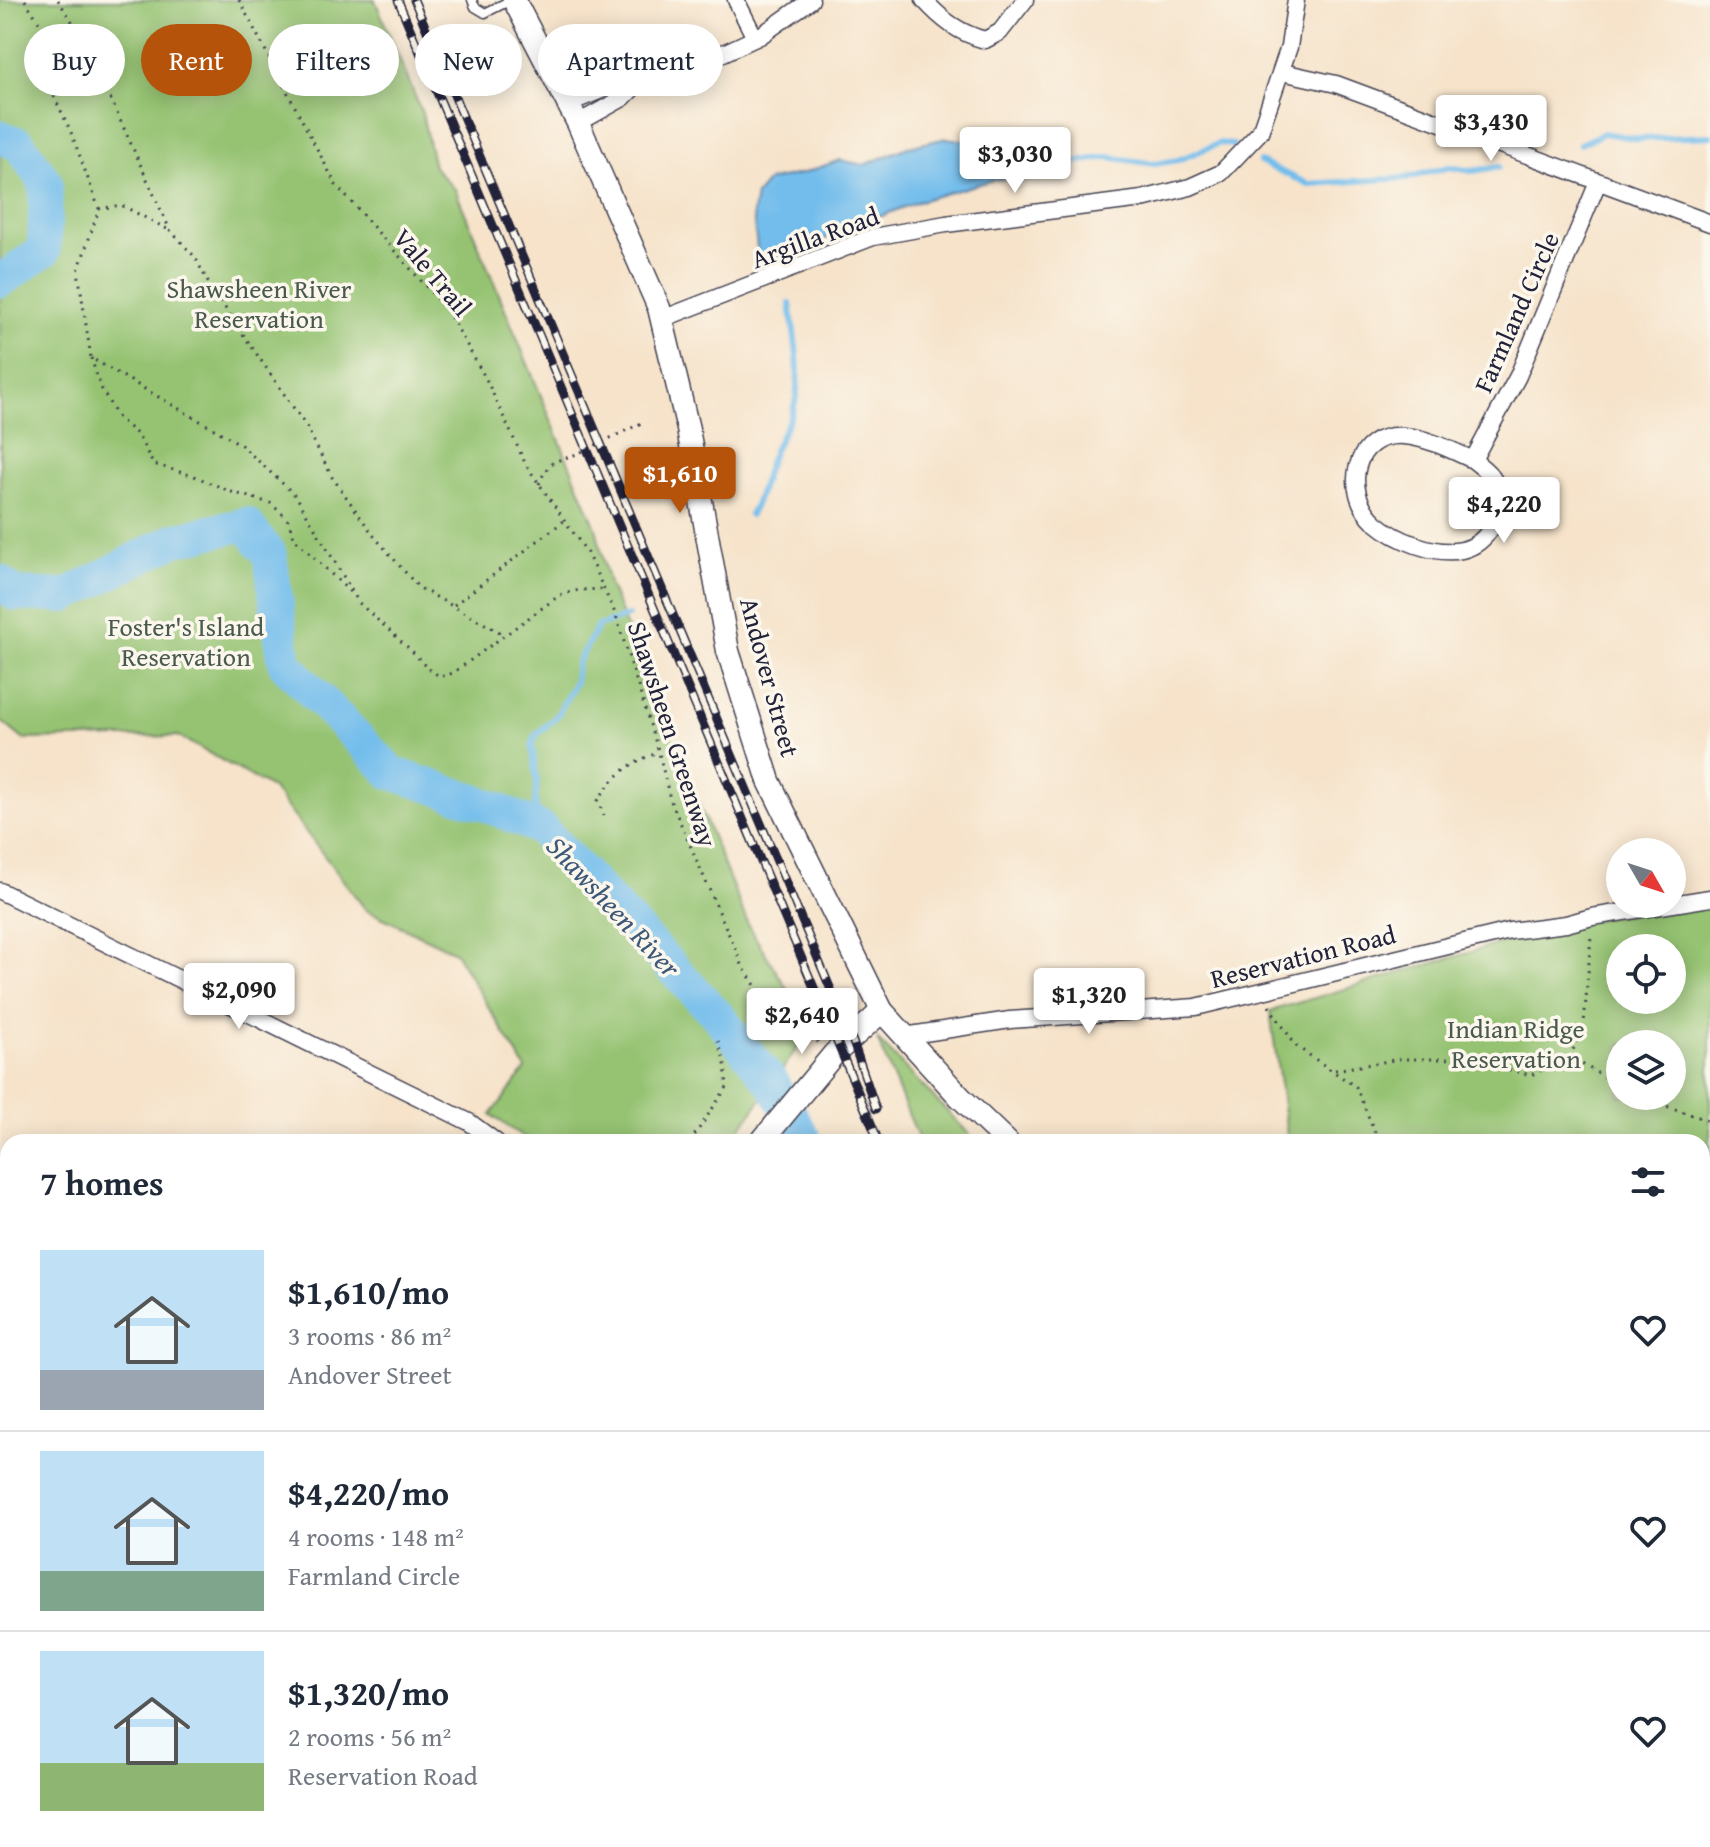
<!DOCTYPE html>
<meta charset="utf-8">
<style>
body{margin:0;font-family:"Gentium Book Plus",serif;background:#f6f6f7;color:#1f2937;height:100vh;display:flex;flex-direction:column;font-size:30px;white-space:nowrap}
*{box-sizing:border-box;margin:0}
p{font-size:26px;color:#747a83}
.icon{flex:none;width:44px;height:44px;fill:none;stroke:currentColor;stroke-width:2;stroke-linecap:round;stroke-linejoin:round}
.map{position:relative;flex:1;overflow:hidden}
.drawer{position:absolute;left:0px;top:1134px;width:1710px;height:714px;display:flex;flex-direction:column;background:#fff;border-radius:24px 24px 0 0;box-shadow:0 4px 20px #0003}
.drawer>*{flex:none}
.banner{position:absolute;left:24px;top:24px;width:800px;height:72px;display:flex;gap:16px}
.needle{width:52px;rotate:129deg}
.controls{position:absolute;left:1606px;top:838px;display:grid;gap:16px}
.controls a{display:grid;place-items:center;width:80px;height:80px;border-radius:50%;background:#fff;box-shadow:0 4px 20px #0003;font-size:40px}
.price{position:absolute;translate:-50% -68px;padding:0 18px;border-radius:8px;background:#fff;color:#222;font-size:26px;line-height:52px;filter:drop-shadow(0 2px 4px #0008)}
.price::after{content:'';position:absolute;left:50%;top:48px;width:24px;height:18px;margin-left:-12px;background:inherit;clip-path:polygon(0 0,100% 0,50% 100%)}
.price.active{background:#b45309;color:#fff}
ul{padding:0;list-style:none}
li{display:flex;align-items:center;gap:24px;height:200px;padding:0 40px}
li+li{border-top:2px solid #e0e1e3}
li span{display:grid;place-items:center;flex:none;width:224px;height:160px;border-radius:0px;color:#555}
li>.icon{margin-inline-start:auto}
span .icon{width:96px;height:96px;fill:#fffc;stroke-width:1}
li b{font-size:34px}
h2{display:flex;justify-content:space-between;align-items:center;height:96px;padding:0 40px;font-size:34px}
.chip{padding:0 28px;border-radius:36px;background:#fff;box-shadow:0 4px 20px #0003;font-size:28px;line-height:72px}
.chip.active{background:#b45309;color:#fff}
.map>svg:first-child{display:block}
.green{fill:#95c372;stroke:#5c7256;stroke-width:2;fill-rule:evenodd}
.water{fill:#73bdec;stroke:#4a7094;stroke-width:2}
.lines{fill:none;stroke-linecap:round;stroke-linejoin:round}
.stream{stroke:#73bdec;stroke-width:6}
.river{stroke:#73bdec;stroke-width:34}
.lane-casing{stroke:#423f50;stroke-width:11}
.street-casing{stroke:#423f50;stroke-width:19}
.secondary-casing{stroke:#423f50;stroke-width:25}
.path{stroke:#423f50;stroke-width:3;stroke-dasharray:2 6;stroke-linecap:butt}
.lane{stroke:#fff;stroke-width:8}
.street{stroke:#fff;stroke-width:16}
.secondary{stroke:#fff;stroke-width:22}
.rail-casing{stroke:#22223b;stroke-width:9}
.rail{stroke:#fbf7ec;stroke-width:6;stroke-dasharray:18;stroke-linecap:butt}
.labels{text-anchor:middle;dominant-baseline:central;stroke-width:7;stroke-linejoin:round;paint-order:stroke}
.street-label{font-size:26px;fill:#22223b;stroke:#fbf7ec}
.park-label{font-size:26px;fill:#4a5a4e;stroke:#fbf7ec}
.water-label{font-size:28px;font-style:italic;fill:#3e5879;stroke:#fbf7ec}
</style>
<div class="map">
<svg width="1710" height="1847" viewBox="0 0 1710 1847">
<rect width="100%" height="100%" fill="#fbf7ec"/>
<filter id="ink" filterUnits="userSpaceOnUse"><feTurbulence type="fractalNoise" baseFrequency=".0125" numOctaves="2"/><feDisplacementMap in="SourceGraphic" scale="16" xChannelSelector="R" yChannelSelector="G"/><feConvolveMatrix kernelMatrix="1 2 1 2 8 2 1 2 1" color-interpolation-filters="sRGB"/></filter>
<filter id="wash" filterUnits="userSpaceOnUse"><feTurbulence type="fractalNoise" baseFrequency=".006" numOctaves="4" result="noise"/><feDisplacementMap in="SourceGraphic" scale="32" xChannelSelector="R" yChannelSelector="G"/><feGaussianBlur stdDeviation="1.8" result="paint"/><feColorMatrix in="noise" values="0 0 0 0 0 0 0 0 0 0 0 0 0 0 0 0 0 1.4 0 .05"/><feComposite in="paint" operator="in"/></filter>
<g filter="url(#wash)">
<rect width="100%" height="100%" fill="#f6e3ca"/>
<g class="green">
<path d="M0,0H375L422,113L434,167L455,189L596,528L609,584L749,927L811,1027L773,1084L730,1142H531L491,1115L526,1069L455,952L366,910L272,788L178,736L23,739L0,720Z"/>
<path d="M1710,901V1483L1702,1480V1142H1288L1270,1011L1566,924ZM1620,948H1672V1000H1620ZM1620,1044H1672V1096H1620Z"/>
<path d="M877,1039L977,1142H920Z"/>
<path d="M1215,1840H1623L1631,1847H1218Z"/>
</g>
<path class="water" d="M947,138C966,141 1014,149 1021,167L1013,178L993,180L919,201L776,258L766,260L758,256L753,213L756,195L768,181L804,173L840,160L864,165L908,147Z"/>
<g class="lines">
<g class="stream">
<path d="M1580,144L1604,133L1638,139L1710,136"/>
<path d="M1260,162L1308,184L1406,178L1449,167L1472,171L1499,167"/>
<path d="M1011,171L1031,178L1052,173L1074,162L1108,157L1155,164L1178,160L1220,143L1233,145"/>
<path d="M750,515C761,497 763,477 771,458C777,440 789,425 794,407C803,373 794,337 790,303"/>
<path d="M541,829L535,802L537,782L532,746L536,735L557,716L575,682L577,663L598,626L628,616"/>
</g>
<g class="river">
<path d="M0,137L19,144L46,183L44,251L0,281"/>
<path d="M0,582L15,594L65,596L174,540L246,524L270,555L285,664L392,773L487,805L541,829L717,1015L773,1084L806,1142"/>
<path d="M1641,1840L1651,1847"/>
</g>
</g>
</g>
<g filter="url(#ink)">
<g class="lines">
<defs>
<path id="lane" d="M472,0L475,7L485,13L511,0"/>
<g id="street">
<path d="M736,0L755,38"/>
<path d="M924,0C942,20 959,33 985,40L1000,32L1025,0"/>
<path d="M1282,72L1336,84L1710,223"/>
<path d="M567,104L616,84H637L704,62L760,36L811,0"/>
<path d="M578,123L623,98L637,84"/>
<path d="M662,319L873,237L946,224L1142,199L1190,187L1221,173L1260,132L1289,47L1296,0"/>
<path d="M1473,460C1451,450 1428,438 1404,436C1353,432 1341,492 1376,523C1396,540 1435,556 1462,550C1488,544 1505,513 1497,487C1493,475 1483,468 1473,460L1518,376L1598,182"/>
<path d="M0,891L469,1122L496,1142"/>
<path d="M904,1036L1010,1020L1196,1007L1510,931L1566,924L1592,917L1710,898"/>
<path d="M438,1840L449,1847"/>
<path d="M801,1840L804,1847"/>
</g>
<g id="secondary">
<path d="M514,0L578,123L659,308L688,429L728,651L769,781L882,1011L960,1097L1007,1142"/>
<path d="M761,1142L834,1054L882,1011"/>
<path d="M1702,1497L1710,1499"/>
<path d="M1022,1840L1024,1847"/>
<path d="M225,1847L228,1840"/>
</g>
</defs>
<use href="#lane" class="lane-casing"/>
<use href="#street" class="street-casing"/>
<use href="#secondary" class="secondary-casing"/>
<g class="path">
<path d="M25,0L43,28L42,71L71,132L99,209L78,271L91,358L240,444L296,496L359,603L414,653L428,669L441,677L453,673L560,595L579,590L603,589"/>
<path d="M58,0L83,38L170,230L195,257L210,286L306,426L332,477L374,536L418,587L505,635"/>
<path d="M239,0L336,185L447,310L486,379L526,465L586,551L615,613L659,753L670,799L743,967L777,1018L818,1042"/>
<path d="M99,209L121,205L169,230"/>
<path d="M91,358L101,388L118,418L138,435L153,464L194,476L232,492L270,503L287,518L295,539L352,594"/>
<path d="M539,484L545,471L553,462L577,454L644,422"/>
<path d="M454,605L565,520"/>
<path d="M604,816L598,801C612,777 632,760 659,753"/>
<path d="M1269,1006L1296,1046L1356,1087L1379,1142"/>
<path d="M1570,1057L1584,1024L1591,936"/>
<path d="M1335,1070L1400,1059H1459L1531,1075L1570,1057L1620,1086"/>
<path d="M1637,1096L1710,1121"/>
<path d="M690,1142L727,1087L725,1063L718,1041"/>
<path d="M1702,1350L1710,1362"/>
</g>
<use href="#lane" class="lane"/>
<use href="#street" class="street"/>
<use href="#secondary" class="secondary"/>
<defs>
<g id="rail">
<path d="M398,0L879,1142"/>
<path d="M414,0L853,1042L876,1109"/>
<path d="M1175,1840L1178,1847"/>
<path d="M1189,1840L1192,1847"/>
</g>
</defs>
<use href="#rail" class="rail-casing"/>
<use href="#rail" class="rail"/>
</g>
</g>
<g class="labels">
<g class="street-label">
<text transform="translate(815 237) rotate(-20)">Argilla Road</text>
<text transform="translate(433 272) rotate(50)">Vale Trail</text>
<text transform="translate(1516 312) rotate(-66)">Farmland Circle</text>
<text transform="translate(770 677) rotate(75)">Andover Street</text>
<text transform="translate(673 734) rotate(72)">Shawsheen Greenway</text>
<text transform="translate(1303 956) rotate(-14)">Reservation Road</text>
</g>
<g class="park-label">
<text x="259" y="288">Shawsheen River<tspan x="259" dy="30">Reservation</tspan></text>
<text x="186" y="626">Foster's Island<tspan x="186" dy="30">Reservation</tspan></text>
<text x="1516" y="1028">Indian Ridge<tspan x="1516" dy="30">Reservation</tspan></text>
</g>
<g class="water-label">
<text transform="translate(614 906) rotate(47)">Shawsheen River</text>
</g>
</g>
</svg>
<div class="controls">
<a><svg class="needle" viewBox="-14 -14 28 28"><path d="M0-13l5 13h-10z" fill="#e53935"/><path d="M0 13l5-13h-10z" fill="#747a83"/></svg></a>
<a><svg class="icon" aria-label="locate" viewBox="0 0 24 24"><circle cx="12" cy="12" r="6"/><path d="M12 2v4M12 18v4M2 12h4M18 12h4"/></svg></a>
<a><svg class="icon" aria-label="layers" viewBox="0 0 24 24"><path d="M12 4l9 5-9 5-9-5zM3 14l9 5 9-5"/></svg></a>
</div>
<b class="price" style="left:1491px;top:163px">$3,430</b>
<b class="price" style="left:1015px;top:195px">$3,030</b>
<b class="price active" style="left:680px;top:515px">$1,610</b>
<b class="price" style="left:1504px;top:545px">$4,220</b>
<b class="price" style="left:239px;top:1031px">$2,090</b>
<b class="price" style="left:1089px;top:1036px">$1,320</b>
<b class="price" style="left:802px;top:1056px">$2,640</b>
<div class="banner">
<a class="chip">Buy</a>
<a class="chip active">Rent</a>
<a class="chip">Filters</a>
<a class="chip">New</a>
<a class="chip">Apartment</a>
</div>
<section class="drawer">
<h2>7 homes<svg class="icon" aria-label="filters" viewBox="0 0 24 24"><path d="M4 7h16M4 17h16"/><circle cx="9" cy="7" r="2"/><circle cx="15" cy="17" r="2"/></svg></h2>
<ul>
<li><span style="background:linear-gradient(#bfe0f5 75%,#9aa5b1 0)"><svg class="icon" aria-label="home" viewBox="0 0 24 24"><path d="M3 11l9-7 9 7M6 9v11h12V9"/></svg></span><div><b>$1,610/mo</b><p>3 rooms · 86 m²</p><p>Andover Street</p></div><svg class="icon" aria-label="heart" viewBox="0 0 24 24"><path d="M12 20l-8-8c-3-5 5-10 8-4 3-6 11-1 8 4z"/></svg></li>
<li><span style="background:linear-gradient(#bfe0f5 75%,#7fa58c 0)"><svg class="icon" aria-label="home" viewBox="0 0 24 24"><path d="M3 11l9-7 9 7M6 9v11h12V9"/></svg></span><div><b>$4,220/mo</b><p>4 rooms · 148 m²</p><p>Farmland Circle</p></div><svg class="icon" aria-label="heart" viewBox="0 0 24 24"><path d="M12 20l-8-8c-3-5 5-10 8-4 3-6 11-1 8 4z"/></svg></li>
<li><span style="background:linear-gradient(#bfe0f5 70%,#8fb573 0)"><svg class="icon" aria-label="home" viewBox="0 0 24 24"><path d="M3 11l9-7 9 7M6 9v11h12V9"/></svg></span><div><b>$1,320/mo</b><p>2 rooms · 56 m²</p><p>Reservation Road</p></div><svg class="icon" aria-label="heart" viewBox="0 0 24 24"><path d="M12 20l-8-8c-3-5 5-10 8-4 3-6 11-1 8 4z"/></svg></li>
</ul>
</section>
</div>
